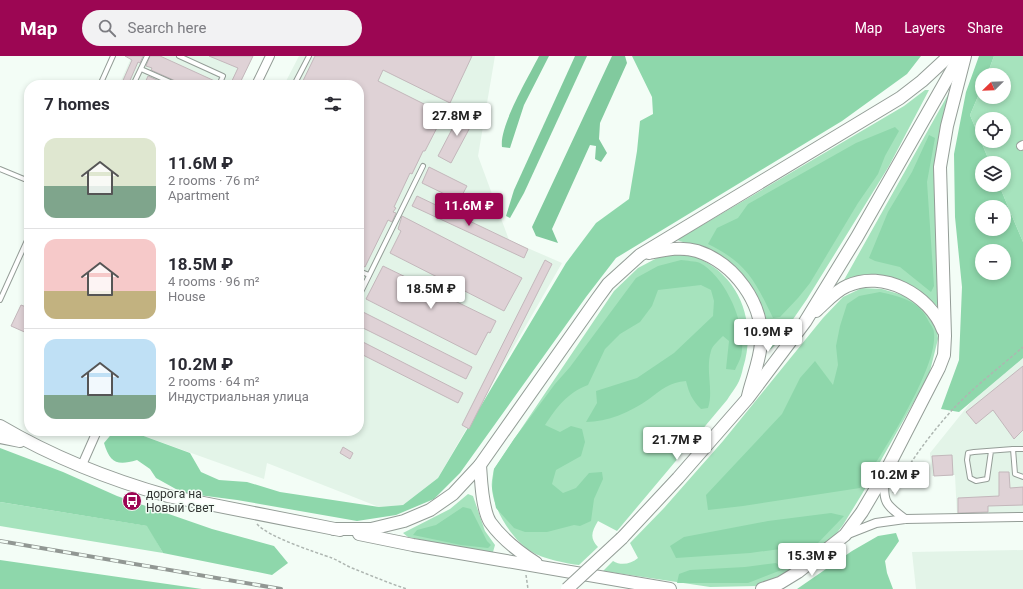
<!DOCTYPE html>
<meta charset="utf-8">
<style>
body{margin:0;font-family:Roboto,sans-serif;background:#f2f2f3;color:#2b2b33;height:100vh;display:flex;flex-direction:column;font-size:15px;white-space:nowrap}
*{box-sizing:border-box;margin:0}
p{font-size:13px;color:#7c7c81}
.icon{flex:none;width:22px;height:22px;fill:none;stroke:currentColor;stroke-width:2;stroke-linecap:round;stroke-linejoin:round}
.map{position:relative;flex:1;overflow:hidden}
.panel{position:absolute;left:24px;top:24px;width:340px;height:356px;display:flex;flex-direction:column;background:#fff;border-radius:16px;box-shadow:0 2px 6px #0003}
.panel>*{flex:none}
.needle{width:26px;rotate:247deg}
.buttons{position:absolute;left:975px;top:12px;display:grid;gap:8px}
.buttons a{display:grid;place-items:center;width:36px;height:36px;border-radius:50%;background:#fff;box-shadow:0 2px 6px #0003;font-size:20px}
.price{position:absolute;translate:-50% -34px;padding:0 9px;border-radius:4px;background:#fff;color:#222;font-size:13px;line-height:26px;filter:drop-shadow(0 1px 2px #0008)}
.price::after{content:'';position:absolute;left:50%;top:24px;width:12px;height:9px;margin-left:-6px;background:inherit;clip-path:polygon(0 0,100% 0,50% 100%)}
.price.selected{background:#9c0653;color:#fff}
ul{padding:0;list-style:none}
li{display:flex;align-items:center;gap:12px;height:100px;padding:0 20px}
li+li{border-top:1px solid #e1e1e2}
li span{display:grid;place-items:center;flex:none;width:112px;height:80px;border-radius:12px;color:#555}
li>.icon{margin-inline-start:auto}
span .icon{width:48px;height:48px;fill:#fffc;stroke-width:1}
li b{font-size:17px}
h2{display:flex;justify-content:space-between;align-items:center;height:48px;padding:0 20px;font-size:17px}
header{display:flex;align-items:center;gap:24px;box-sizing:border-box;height:56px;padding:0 20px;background:#9c0653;color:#fff}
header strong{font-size:19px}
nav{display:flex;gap:22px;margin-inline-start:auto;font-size:14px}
.search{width:280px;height:36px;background:#f2f2f3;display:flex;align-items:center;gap:10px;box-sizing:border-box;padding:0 14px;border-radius:22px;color:#7c7c81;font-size:15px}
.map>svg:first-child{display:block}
.built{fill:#e3f4e8}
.green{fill:#a6e3bd;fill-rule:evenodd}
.forest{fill:#8ed7ab;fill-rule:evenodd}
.water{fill:#81ca9e}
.building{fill:#dfd2d6;stroke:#c3b7bb}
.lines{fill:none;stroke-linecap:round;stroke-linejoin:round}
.lane-casing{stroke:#949d97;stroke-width:6}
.street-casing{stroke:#949d97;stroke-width:10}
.secondary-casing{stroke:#949d97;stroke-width:14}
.path{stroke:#aeb6b1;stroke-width:1.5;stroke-dasharray:3 2;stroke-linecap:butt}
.lane{stroke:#fff;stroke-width:4}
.street{stroke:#fff;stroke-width:8}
.secondary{stroke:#fff;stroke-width:12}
.rail-casing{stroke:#919793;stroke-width:4}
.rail{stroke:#f3fdf6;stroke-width:2.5;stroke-dasharray:8;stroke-linecap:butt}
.secondary-bridge-casing{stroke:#949d97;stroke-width:14;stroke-linecap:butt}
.secondary-bridge{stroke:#fff;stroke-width:12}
.labels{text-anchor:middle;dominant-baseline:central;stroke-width:3;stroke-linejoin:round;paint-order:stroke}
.poi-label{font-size:12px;fill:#323533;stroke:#f3fdf6;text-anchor:start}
</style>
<header>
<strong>Map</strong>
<div class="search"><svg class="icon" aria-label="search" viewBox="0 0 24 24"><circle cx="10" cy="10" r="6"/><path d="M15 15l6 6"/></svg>Search here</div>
<nav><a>Map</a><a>Layers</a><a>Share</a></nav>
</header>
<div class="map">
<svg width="1023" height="533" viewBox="0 0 1023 533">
<rect width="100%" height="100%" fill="#f3fdf6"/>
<g class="built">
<path d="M132,0H250L236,29H119Z"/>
<path d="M299,0H495L478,100L509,184L562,207L438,422L403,449L379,451L267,407L264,423L130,375H359V29H284Z"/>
<path d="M1023,302V458L957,460L955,419L932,420L930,397L971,346Z"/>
<path d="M1023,494V533H916L912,496Z"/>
</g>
<g class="green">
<path d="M994,0H1023V186L999,129H1004V107H990L970,59L982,31V41H1004V19H987ZM982,63H1004V85H982Z"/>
<path d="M925,34H929L889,110L807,243L776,288L771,293L768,294L762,252L750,228L733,209L713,196L677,184L904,50Z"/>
<path d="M950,35L940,75L935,123L938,251C909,223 885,213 844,224Z"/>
<path d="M678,198C684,199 691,199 696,201C741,220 757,268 743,312C742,317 740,324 737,329C734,334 730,339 727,344L617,475L598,465C592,475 589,482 598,491L579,509C568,508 541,502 532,496C513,485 493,454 492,432C491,426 493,419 494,413L614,235L638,212L657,202Z"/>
<path d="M862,232L882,233L906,240L922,251L930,260L937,272L938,283L929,319L862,438L843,469L832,483L799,511L758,530L710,531L603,515L613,505C621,510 631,508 638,502L630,487L664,452L723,385L823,262L843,241Z"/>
<path d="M468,438L473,440L485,475L495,489L493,496L488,497L408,481L403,477L450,453Z"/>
<path d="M0,446L148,470L163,497L0,470Z"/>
</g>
<g class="forest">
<path d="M632,0H921L907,18L842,65L616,202L586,241L460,417L434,443L396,459L357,465L237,444L183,437L156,422L150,413L137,404C117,410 110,407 104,387L114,375H130L190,397L201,416L219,424L247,426L280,436L379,451L403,449L438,422L566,207L596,167L629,143L637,95L640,65L653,58L652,41Z"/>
<path d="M979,0H994L987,19H982V31L970,59L990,107H982V129H999L1023,186V302L959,356L941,353L959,304L962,231L955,161L954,98L966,36ZM982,151H1004V173H982ZM982,195H1004V217H982Z"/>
<path d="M895,71L899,75L885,100L878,118L858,147L810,227L798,242L780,261L773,262C755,225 747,207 708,188L717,172L738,162L748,148L856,87Z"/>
<path d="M929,79L935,82L927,126L934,230L931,236L900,211L875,205L869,202L888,156L912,116Z"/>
<path d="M681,204C687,205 695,205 700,207C726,221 748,271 741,300C740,304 737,309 735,314L726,313L729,285L723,280C719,284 712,290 711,295C705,314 714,334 708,352L701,353C692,344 689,337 686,325C670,326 661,334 649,343C631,356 607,366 586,366L597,347L596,335L637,322L674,297L713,260L714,245L711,234L701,229L658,234L652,250L640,266L620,278L605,293L588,329C567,337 557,351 545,369L560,376L571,370L582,373L585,386L581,400L556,414L552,428L563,437L576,432L589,417L602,416L603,423L594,443L591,465L580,470L574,469L547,476H525L514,472L496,452L492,432L494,413L514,383L555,328L570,311L636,222L658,210Z"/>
<path d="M880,236C901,241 919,244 929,266C931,269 934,273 934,277C938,313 880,400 860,432L743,450L708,454L706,439L782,358L800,322L815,305L833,329L838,309L836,290L840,270L847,248L859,240Z"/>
<path d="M0,392L63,416L117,440L212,473L274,490L288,507L272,519L163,497L147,470L0,446Z"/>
<path d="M463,451L471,453L487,485L491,489L488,492L461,489L413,479L417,474L436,469Z"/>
<path d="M831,457L844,460L817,488L750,497L676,502L670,490L684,481L768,465Z"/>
<path d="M896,477L899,485L885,505L887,517L893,533H797L852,495L878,480Z"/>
<path d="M0,504L202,533H0Z"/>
<path d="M776,507L784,513L748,527H677L679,518L690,514L745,511Z"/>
</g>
<g class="water">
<path d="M539,0H549L524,49L510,92L502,91C499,70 529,20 539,0Z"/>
<path d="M575,0H587L524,137L510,162L506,160L514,134Z"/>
<path d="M612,0H625L627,7L600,67L599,83L607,97L601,106L595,103L596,90L590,89L552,173L558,187L536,180L532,171Z"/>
</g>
<g class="building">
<path d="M125,0H143L140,7L138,6L128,29H121L132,4Z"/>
<path d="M150,0H160L217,26L216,29H180L178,26L151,14L152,12L146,10Z"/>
<path d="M209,0H253L239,29H230L238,12Z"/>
<path d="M315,0H472L450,47L383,14L378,25L444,58L425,95H423L412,118L410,117L394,151L396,152L393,156L396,157L392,166L388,164L365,211L359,208V29H301Z"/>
<path d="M148,20L168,29H144Z"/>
<path d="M462,54L475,62L451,107L438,100Z"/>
<path d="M429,111L467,130L459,145L422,127Z"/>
<path d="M417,140L528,193L524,202L412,150Z"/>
<path d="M402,160L522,222L504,255L390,197L401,175L398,173Z"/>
<path d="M545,204L552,208L469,373L462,369Z"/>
<path d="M383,210L496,265L490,277L488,276L476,299L366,243Z"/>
<path d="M21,249L29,252V278L11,270Z"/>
<path d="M363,256L472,311L466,323L359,270V263Z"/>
<path d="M359,284L463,337L458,347L359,297Z"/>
<path d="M1023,310V374L1014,383L993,354L976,368L966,356Z"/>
<path d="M343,391L353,397L350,403L340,397Z"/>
<path d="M952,399L953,419L934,420L932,400Z"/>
<path d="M999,416H1009L1010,432L1023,431V449L988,450V456L958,457V442L999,440Z"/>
</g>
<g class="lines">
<defs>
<g id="lane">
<path d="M179,0L223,20L219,29"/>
<path d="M141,13L177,29"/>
<path d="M100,29L113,0"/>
<path d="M133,29L147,0"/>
<path d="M294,29L309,0"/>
<path d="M0,113L29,125"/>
<path d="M359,215L369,219"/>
<path d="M359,240L423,110"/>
<path d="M0,244L29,180"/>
<path d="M1023,393H1013L1015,418L1023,421"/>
<path d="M991,395L987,423L976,425L970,422L967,404L968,397L974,396L1013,393"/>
</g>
<g id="street">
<path d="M256,29L270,0"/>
<path d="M1021,90L1023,89"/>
<path d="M82,409L97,375"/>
<path d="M885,421C882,446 886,449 905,463"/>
<path d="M848,478L876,467L905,463L1023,461"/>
</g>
<g id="secondary">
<path d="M649,197C664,194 681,190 697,195C734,207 764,247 761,287C760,304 752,323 748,340"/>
<path d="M816,255C825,247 835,235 847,230C883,213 930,239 943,274"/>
<path d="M0,370C51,400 111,424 168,440L340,474"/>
<path d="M0,381L20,385"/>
<path d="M480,409C481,424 482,453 490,466C502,483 519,496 536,507"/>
<path d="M334,473H371L404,465L430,454L453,438L480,409L597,243L608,228L640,199L900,42L922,25L949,0"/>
<path d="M359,478L413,489L670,533"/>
<path d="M622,482L678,422L748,342L805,266L857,181L960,0"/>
<path d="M762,533L780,527L798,516L845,479L862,456L885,417L939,312L944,299L945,280L940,111L947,70L965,0"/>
</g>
</defs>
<use href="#lane" class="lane-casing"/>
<use href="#street" class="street-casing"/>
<use href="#secondary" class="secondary-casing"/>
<g class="path">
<path d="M893,437C908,408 931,377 954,352C975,330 1000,311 1023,291"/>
<path d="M257,468C268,481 315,496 332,502C339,505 345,509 352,512C370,519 388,527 407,533"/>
<path d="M526,519L528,533"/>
</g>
<use href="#lane" class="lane"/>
<use href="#street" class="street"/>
<use href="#secondary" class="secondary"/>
<defs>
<path id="rail" d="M0,485L281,533"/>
</defs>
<use href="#rail" class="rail-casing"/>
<use href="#rail" class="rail"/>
<defs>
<path id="secondary-bridge" d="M567,533L622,482"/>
</defs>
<use href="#secondary-bridge" class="secondary-bridge-casing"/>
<use href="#secondary-bridge" class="secondary-bridge"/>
</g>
<defs>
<symbol id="bus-disc" viewBox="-11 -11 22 22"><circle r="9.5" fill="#9c0653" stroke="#f3fdf6"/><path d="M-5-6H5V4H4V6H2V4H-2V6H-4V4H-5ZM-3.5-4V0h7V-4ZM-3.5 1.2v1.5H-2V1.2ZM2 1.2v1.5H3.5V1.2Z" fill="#fff"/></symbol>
</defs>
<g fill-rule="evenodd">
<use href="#bus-disc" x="121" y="434" width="22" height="22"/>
</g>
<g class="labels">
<g class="poi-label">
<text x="146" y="438">дорога на<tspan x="146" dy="14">Новый Свет</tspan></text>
</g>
</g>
</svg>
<div class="buttons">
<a><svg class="needle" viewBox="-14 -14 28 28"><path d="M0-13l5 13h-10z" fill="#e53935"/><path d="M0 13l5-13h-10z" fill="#7c7c81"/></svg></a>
<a><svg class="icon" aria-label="locate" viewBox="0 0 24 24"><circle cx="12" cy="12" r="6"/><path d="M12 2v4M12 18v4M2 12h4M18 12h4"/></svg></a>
<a><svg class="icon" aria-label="layers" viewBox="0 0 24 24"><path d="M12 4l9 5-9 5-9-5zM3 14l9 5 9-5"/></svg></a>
<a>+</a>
<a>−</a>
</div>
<b class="price" style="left:457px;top:81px">27.8M ₽</b>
<b class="price selected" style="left:469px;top:171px">11.6M ₽</b>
<b class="price" style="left:431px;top:254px">18.5M ₽</b>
<b class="price" style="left:768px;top:297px">10.9M ₽</b>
<b class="price" style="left:677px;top:405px">21.7M ₽</b>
<b class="price" style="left:895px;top:440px">10.2M ₽</b>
<b class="price" style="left:812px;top:521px">15.3M ₽</b>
<section class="panel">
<h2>7 homes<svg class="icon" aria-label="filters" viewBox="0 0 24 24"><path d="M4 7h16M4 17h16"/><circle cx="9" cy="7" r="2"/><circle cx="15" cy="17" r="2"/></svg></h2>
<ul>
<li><span style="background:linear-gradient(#dfe7d0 60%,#7fa58c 0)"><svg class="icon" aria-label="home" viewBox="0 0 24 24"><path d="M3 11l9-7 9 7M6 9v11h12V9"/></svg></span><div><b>11.6M ₽</b><p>2 rooms · 76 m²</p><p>Apartment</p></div></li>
<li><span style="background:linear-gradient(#f6c9c9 65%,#c2b280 0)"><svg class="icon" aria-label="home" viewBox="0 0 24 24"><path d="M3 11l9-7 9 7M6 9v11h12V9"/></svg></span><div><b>18.5M ₽</b><p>4 rooms · 96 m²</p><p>House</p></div></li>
<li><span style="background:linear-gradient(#bfe0f5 70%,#7fa58c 0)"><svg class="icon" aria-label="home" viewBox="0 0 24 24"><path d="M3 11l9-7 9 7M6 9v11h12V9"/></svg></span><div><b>10.2M ₽</b><p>2 rooms · 64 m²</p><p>Индустриальная улица</p></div></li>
</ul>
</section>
</div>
